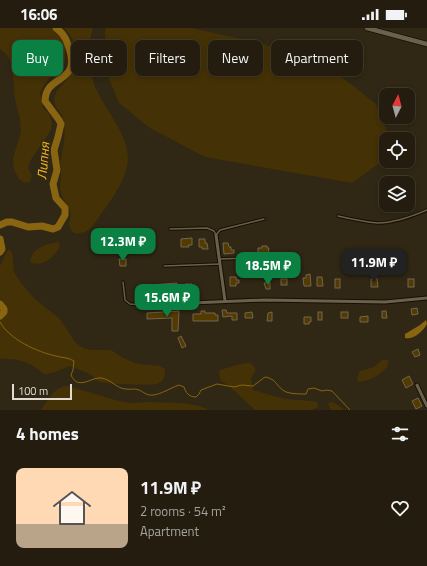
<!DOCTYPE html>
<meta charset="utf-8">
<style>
body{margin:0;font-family:"Titillium Web",sans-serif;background:#2c2618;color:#f1f3f6;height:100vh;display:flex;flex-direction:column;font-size:15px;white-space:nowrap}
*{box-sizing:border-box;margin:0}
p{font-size:13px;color:#a3a29e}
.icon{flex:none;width:22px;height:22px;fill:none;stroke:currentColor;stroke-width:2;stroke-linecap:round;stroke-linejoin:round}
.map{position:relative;height:382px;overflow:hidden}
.side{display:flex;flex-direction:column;background:#241d0f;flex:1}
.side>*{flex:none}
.hud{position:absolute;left:12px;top:12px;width:403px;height:36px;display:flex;gap:8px}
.needle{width:26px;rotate:6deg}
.buttons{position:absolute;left:379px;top:60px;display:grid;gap:8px}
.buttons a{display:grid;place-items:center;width:36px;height:36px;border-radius:8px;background:#241d0f;box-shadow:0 2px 6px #0003,0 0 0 1px #413b2f;font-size:20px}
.scale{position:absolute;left:12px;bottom:10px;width:60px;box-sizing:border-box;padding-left:4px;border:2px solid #e0dacf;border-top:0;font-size:11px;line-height:14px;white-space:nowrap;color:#e0dacf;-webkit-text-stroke:3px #302714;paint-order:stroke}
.price{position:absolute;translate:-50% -34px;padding:0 9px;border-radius:8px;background:#0b8043;color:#fff;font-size:13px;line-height:26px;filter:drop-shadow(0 1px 2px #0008)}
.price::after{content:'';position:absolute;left:50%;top:24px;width:12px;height:9px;margin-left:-6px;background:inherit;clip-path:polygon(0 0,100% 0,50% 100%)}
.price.current{background:#222;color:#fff}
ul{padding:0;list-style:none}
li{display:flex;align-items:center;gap:12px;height:100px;padding:0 16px}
li span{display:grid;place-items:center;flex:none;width:112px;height:80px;border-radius:8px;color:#555}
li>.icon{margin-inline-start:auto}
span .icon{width:48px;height:48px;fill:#fffc;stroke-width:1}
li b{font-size:17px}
h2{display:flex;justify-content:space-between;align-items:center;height:48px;padding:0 16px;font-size:17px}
.tag{padding:0 14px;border-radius:8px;background:#241d0f;box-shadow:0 2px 6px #0003,0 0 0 1px #413b2f;font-size:14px;line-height:36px}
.tag.current{background:#0b8043;color:#fff}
.status{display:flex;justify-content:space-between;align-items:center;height:28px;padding:0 20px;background:#241d0f;direction:ltr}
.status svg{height:11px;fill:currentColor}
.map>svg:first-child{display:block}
.green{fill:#443105}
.water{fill:#896511}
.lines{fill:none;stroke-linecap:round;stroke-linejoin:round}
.stream{stroke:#896511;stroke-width:1}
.river{stroke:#896511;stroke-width:7}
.building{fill:#533b00;stroke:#716652}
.service-casing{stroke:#180f01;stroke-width:3.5}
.minor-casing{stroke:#180f01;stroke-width:5}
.secondary-casing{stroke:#180f01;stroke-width:6}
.service{stroke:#6a604c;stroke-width:1.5}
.minor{stroke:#6a604c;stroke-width:3}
.secondary{stroke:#6a604c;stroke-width:4.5}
.labels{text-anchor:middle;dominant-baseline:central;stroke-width:3.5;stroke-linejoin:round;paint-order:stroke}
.water-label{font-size:13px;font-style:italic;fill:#f0b31e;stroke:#302714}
</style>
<div class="status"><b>16:06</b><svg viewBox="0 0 49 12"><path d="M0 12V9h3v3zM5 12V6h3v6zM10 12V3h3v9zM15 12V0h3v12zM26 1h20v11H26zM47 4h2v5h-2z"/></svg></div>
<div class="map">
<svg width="427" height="382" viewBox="0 0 427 382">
<rect width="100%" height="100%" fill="#302714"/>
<g class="green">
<path d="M0,0H50L61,8L65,19V31L63,40L58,46L49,50L44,57L40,65L43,80L49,86L52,95L51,102L30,133L28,140L32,147L30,154L24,155L19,151L14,142L13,130L21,104L20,92L15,71L12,36L6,26L0,21Z"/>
<path d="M63,0H93C87,16 89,47 97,63C107,83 127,106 128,129C129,147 112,172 101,186C93,197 89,207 74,205C64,194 73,194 70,183C67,175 61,170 60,161C60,155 61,149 61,143C61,139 60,135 61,131C63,118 67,105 63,91C62,85 54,79 54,72C54,62 66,55 70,47C79,34 77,9 63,0Z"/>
<path d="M106,0H191L264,16L338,46L376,76L387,103L381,134L352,155L205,129L150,100L119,75L107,46L105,3Z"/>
<path d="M58,214L60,217C56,229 42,240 30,234C32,220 45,216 58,214Z"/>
<path d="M9,221L12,225L13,231L14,244L21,255L35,271L60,291L75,314L83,320L91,322H111L123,330L138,336L160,338L165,341C165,348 164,354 157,356C151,358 106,356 100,354C95,352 94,349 91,347C84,343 77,341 70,338L52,345L44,346C30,334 17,330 0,331V291L6,284L5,276L0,270V238L7,223Z"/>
<path d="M382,332H388V338C380,347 372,352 360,354L358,353L357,350L360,343L374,339Z"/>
<path d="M247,335H251L256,342L251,350L253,362C264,365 276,369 287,371C294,372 314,372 318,375V379L312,382H255L228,357L221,353L219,345L220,342L236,337Z"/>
<path d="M68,358L92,365L119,373L132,375L146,374L182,375L200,378L209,382H41C49,371 53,359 68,358Z"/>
<path d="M332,374L338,377L344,382H332L329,379L328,375Z"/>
</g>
<path class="water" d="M426,292L427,296C423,303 414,312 405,310V306L420,297Z"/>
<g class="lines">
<path class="stream" d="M0,294C9,311 37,324 56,328C63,330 67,329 74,333L73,342L71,347C78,363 91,349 101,350C111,351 117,361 126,361C131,362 134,360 139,362C144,364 147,368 153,367C162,366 170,360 179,357L184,359C186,365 189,369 196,369L199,366L201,362L217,356L234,359L242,357L253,358L265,349C277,351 276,359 286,364C292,366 300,366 306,366L308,361L314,360L322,363L327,362L332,363L350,382"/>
<g class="river">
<path d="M0,197L7,194H12L28,199L42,198L53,201L58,199L65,187V180L56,170L53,156L57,142L54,122L58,109L61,96L59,92L45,73C46,44 83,58 68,17C66,10 62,4 56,0"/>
<path d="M0,211L2,221L0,224"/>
<path d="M0,276L4,281V284L0,288"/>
</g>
</g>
<g class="building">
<path d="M192,210V217H188L189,219H181V211Z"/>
<path d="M199,211H205V215H207L208,221H202V219H199Z"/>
<path d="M223,215H228L229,219H231V222H234V225L224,226Z"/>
<path d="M262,218H267V220H269L268,225H258V220H262Z"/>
<path d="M119,231H126V238H120Z"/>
<path d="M310,246L311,258H304L303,250H306V247Z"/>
<path d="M230,249H236V252H239V255H236V258H230Z"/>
<path d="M317,249H322L323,258H317Z"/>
<path d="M377,250L378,259H371V251Z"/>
<rect x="281" y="251" width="6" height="6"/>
<rect x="335" y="251" width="5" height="9"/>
<rect x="408" y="251" width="6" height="8"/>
<path d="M270,254V261H266L264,255Z"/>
<path d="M177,255V262L150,263V257Z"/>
<path d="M185,256H192L191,263H185Z"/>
<path d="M417,280L418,286L412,287L411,281Z"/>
<path d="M222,282H226L227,285H237V292H232V288L223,289Z"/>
<path d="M179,283L178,303H172V290L147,291V285Z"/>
<path d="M201,283H205V285H215V287H218V293H193V286H201Z"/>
<path d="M382,283H386L387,290H382Z"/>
<path d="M252,284L253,290H245V285Z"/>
<path d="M272,284V293H267L268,285Z"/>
<rect x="318" y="284" width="4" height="8"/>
<rect x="341" y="284" width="7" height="6"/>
<path d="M368,288V294H360V289Z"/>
<path d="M304,289H311V294H309V296H304Z"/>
<path d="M181,308L186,318L182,320L178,310Z"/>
<path d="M418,321L420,327L415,329L412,324Z"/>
<path d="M409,348L413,356L406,360L402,352Z"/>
<path d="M418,370L422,378L416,381L412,373Z"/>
</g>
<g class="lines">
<defs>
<g id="service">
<path d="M338,188C351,191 365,194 378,195C394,195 413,188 427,182"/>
<path d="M170,201L207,200L214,203L216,207L220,202L264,191"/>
<path d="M219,231L248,230"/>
<path d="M164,238L220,236"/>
<path d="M123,254L125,272L130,276L143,277"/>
</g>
<g id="minor">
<path d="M216,207L225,273"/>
<path d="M143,277L264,272L385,274L427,270"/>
<path d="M417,357L427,378"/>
</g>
<path id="secondary" d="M367,0L427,16"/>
</defs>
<use href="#service" class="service-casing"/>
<use href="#minor" class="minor-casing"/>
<use href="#secondary" class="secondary-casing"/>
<use href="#service" class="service"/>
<use href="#minor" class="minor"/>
<use href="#secondary" class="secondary"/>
</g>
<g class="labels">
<g class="water-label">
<text transform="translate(43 132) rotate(-85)">Липня</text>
</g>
</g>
</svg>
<div class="buttons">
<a><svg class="needle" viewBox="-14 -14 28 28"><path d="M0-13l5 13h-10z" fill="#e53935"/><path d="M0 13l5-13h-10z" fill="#a3a29e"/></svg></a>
<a><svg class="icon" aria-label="locate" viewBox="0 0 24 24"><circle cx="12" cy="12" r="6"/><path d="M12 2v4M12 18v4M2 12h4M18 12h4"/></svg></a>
<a><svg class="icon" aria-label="layers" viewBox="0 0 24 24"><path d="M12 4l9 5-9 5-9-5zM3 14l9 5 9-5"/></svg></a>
</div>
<div class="scale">100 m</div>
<b class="price" style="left:123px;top:234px">12.3M ₽</b>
<b class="price current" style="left:374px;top:255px">11.9M ₽</b>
<b class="price" style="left:268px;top:258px">18.5M ₽</b>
<b class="price" style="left:167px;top:290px">15.6M ₽</b>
<div class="hud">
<a class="tag current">Buy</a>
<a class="tag">Rent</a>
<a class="tag">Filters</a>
<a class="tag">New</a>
<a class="tag">Apartment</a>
</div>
</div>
<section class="side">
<h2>4 homes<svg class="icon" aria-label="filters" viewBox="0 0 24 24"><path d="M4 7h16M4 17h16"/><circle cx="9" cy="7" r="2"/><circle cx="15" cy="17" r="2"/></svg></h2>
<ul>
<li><span style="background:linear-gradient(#ffd9b3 70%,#b9a48a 0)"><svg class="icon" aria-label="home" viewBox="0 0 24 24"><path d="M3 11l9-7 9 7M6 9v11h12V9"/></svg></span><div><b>11.9M ₽</b><p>2 rooms · 54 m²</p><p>Apartment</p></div><svg class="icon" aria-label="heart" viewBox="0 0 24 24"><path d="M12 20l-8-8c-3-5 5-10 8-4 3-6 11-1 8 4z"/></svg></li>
</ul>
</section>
